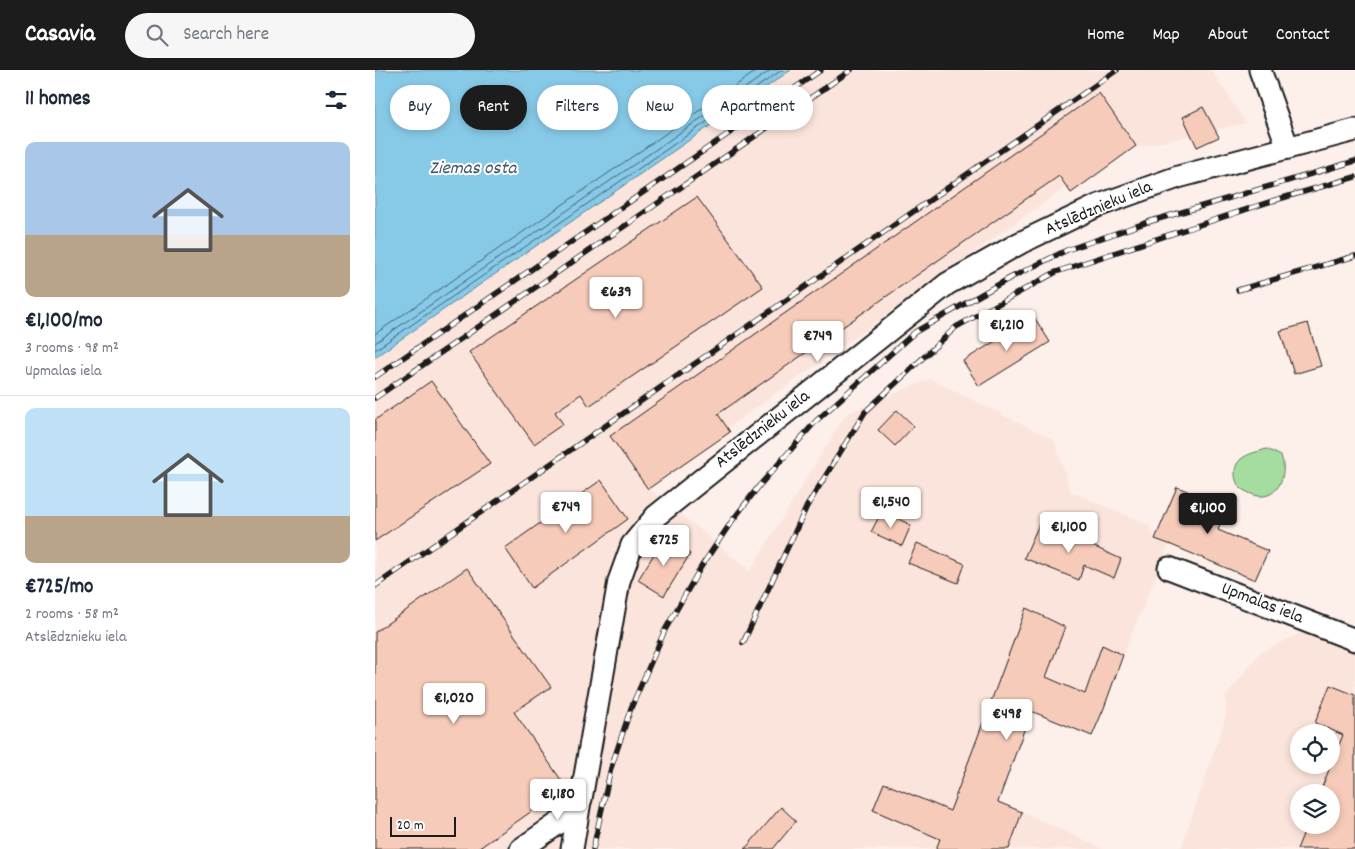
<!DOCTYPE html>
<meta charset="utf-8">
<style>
body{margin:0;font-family:Dekko,sans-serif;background:#f6f6f7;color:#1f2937;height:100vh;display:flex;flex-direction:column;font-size:19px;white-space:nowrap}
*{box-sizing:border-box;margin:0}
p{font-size:16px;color:#747a83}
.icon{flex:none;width:28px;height:28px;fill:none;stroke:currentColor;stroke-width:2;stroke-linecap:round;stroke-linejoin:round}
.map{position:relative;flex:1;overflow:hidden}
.details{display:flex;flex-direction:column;background:#fff;width:375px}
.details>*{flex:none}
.banner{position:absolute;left:15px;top:15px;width:475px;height:45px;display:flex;gap:10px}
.tools{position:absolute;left:915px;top:654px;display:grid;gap:10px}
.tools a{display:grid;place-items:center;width:50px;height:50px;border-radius:50%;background:#fff;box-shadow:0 2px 8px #0003;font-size:25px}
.scale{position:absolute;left:15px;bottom:12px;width:66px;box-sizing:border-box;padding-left:5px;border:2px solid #1c1c1c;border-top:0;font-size:14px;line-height:18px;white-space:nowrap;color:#1c1c1c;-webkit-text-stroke:4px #fff;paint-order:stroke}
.price{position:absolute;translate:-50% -42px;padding:0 11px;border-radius:5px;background:#fff;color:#222;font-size:16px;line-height:32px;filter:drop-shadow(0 1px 2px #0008)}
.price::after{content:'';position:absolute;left:50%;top:30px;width:15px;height:11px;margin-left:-8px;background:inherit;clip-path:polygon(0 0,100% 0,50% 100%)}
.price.selected{background:#1c1c1c;color:#fff}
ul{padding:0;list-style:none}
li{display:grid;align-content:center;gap:10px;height:265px;padding:0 25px}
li+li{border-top:1px solid #e0e1e3}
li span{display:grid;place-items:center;height:155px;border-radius:10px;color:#555}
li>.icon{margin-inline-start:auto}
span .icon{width:90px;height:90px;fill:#fffc;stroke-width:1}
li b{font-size:21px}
h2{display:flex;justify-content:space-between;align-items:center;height:60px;padding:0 25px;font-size:21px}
.tag{padding:0 18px;border-radius:22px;background:#fff;box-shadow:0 2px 8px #0003;font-size:18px;line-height:45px}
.tag.selected{background:#1c1c1c;color:#fff}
header{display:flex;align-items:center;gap:30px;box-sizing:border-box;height:70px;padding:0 25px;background:#1c1c1c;color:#fff}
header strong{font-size:24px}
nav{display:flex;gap:28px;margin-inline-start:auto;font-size:18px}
.search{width:350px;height:45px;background:#f6f6f7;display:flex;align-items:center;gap:12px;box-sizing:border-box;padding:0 18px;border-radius:28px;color:#747a83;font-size:19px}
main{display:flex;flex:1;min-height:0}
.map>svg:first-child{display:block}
.built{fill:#fbe4db;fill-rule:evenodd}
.green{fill:#a5dca0;stroke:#607c5e}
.water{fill:#87cae8;stroke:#5c8496}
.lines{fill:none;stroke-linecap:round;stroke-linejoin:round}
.shore{stroke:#47626e;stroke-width:1}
.building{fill:#f7cbb9;stroke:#1c1c1c}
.street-casing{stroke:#1c1c1c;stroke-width:25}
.street{stroke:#fff;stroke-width:21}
.rail-casing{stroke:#1c1c1c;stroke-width:5.5}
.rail{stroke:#fff;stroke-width:4;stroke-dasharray:11;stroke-linecap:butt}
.labels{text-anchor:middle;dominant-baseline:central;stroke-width:4;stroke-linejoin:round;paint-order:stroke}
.street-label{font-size:18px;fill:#1c1c1c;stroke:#fff}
.water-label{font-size:19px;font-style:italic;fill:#415963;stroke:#fff}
</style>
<header>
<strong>Casavia</strong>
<div class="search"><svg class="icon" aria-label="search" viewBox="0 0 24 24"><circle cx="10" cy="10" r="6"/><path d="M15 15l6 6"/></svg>Search here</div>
<nav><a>Home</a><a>Map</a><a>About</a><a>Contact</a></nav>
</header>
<main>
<section class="details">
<h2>11 homes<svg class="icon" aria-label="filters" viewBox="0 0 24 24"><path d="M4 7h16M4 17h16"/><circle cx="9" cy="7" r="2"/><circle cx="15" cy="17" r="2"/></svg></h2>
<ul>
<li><span style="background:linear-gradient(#a9c7e8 60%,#b9a48a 0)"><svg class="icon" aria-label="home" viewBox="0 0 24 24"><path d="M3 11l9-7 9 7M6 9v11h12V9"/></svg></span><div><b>€1,100/mo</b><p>3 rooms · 98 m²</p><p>Upmalas iela</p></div></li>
<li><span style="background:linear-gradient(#bfe0f5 70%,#b9a48a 0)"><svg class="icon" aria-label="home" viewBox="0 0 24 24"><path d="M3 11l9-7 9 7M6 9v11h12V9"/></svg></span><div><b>€725/mo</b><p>2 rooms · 58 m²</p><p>Atslēdznieku iela</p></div></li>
</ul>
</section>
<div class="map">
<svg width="980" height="779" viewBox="0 0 980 779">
<rect width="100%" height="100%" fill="#fdefea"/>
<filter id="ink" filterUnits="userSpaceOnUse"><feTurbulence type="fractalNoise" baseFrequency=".02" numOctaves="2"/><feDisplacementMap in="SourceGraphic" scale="10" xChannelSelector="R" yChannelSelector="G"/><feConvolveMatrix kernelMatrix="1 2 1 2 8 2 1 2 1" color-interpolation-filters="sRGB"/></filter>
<g filter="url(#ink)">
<g class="built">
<path d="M416,0H836L871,53L740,82L271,416L375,501L471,344L555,309L679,370L696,422L774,455L780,469L794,474L748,585L731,632L656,641L623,731L728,779H0V287Z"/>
<path d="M924,564H936L980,584V779H806L851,646V626L886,582ZM924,662H956V695H924ZM924,722H956V755H924Z"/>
</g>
<path class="green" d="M892,379L906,386C912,400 906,425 888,426C880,427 872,422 865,418C859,410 857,397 866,389C872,384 884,381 892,379Z"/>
<path class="water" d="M0,0H416L0,287Z"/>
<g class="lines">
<g class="shore">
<path d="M0,264L383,0"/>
<path d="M0,273L396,0"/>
<path d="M0,280L407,0"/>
</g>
</g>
<g class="building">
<path d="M724,23L761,76L696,123L684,106L343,344L355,362L273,419L235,366Z"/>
<path d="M828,37L844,67L822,77L808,47Z"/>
<path d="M322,127L388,217L214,336L206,324L180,342L188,354L159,374L94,282Z"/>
<path d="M659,247L675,272L604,316L588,291Z"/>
<path d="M933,253L946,296L919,304L905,261Z"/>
<path d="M56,311L115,394L0,471V350Z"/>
<path d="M522,340L539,356L520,376L503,360Z"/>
<path d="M226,410L253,449L157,518L130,478Z"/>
<path d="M802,417L851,436L843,460L893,481L880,510L794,474L780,469Z"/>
<path d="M507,441L536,455L527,476L496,462Z"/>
<path d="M665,452L746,489L739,508L709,495L704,510L649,488Z"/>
<path d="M289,468L315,484L289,526L263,510Z"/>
<path d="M542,473L590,494L583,513L533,493Z"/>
<path d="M92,498L176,617L139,642L191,717L103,779H0V562Z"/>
<path d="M651,538L690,557L671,607L710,624L727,575L748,585L729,638L717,666L656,641L623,732L647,742L634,779H561L565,769L498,740L509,713L575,741Z"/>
<path d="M955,615L980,625V779H922L932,755H956V722H945L968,665L940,653Z"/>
<path d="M406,737L421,751L398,779H370Z"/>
</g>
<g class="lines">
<defs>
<g id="street">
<path d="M885,0L913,78"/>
<path d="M794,498L980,570"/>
<path d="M146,779L191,748L206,729L244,511L257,475L281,446L572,214L645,173L722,136L803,107L980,60"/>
<path d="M197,779L205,731"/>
</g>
</defs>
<use href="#street" class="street-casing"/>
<use href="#street" class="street"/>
<defs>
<g id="rail">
<path d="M863,220L980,186"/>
<path d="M0,307L446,0"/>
<path d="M0,328L476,0"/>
<path d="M0,516L742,0"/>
<path d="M368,573L432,436L490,342L581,257L681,202L897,131L980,107"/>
<path d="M218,779L236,698L256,638L290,560L326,497L357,451L384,416L441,351L540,262L635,208L692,180L773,152L980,91"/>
</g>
</defs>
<use href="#rail" class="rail-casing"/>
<use href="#rail" class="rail"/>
</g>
</g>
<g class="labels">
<g class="street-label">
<text transform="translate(724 139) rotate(-23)">Atslēdznieku iela</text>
<text transform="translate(388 360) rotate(-38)">Atslēdznieku iela</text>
<text transform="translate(887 534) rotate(21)">Upmalas iela</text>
</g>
<g class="water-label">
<text x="98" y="99">Ziemas osta</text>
</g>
</g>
</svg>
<div class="tools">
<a><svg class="icon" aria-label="locate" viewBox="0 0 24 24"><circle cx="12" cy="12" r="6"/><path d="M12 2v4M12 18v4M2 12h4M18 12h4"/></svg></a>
<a><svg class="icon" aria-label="layers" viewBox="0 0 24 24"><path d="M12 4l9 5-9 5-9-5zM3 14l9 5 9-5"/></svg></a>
</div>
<div class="scale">20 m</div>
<b class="price" style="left:241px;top:249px">€639</b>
<b class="price" style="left:632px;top:282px">€1,210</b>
<b class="price" style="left:443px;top:293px">€749</b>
<b class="price" style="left:516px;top:459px">€1,540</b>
<b class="price" style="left:191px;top:464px">€749</b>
<b class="price selected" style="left:833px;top:465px">€1,100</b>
<b class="price" style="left:694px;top:484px">€1,100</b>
<b class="price" style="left:289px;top:497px">€725</b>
<b class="price" style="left:79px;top:655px">€1,020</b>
<b class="price" style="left:632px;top:671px">€498</b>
<b class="price" style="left:183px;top:751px">€1,180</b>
<div class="banner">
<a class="tag">Buy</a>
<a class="tag selected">Rent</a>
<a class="tag">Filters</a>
<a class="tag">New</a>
<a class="tag">Apartment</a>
</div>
</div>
</main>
